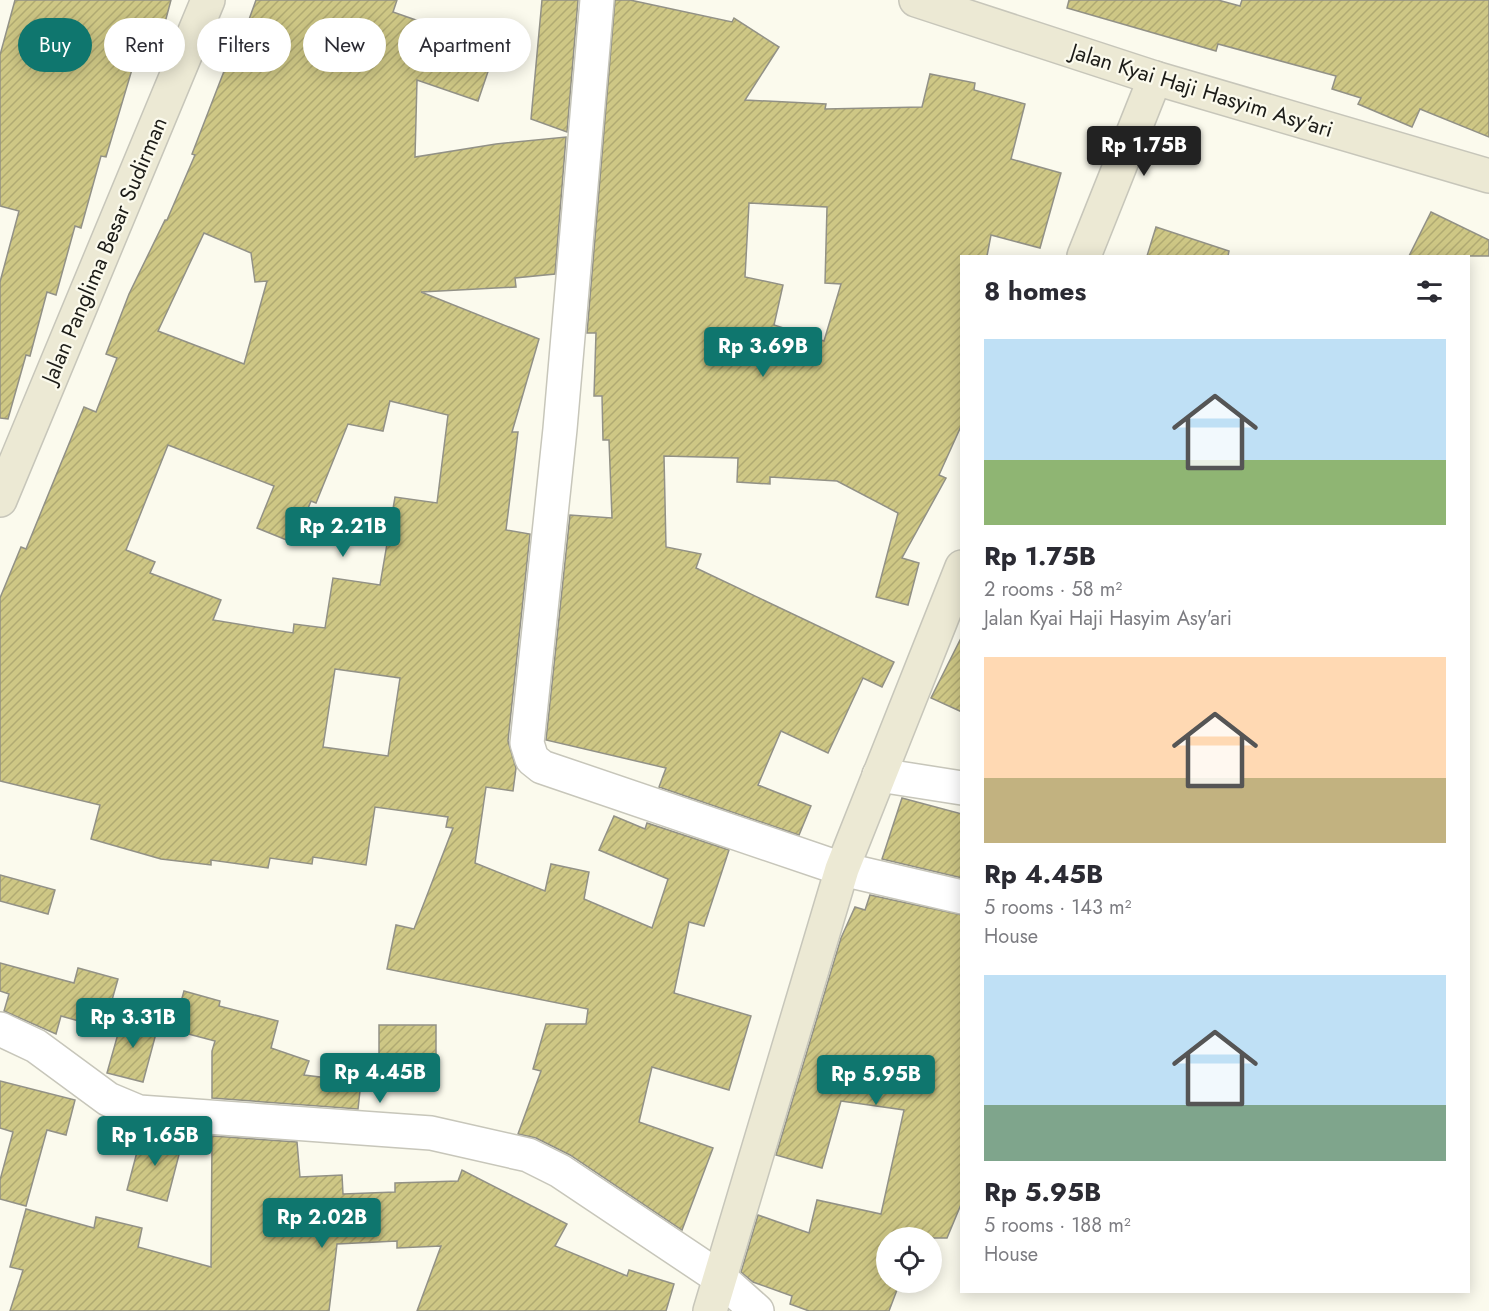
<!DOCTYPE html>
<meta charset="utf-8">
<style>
body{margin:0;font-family:Jost,sans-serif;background:#f7f7f7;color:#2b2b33;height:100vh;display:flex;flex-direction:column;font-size:22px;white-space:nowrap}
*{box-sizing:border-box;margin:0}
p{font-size:20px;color:#7c7c81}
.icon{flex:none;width:33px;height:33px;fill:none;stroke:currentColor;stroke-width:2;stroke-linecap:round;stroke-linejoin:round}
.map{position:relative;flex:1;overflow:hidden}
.side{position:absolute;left:960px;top:255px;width:510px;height:1038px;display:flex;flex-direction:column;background:#fff;border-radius:0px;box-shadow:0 3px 15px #0003}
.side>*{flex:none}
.top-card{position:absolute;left:18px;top:18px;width:570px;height:54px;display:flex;gap:12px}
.fabs{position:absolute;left:876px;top:1227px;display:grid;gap:12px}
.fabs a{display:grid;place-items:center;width:66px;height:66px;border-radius:50%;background:#fff;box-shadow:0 3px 15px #0003;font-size:30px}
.price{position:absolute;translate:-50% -51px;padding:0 14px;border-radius:6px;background:#0f766e;color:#fff;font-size:20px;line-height:39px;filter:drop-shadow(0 2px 3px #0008)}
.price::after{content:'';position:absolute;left:50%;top:36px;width:18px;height:14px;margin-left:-9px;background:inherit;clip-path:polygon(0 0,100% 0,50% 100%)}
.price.active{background:#222;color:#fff}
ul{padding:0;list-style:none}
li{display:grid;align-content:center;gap:12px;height:318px;padding:0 24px}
li span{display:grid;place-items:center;height:186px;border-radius:0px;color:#555}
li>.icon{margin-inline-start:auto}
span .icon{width:108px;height:108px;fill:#fffc;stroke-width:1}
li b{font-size:26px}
h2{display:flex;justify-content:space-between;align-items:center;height:72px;padding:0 24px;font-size:26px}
.tag{padding:0 21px;border-radius:27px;background:#fff;box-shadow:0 3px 15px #0003;font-size:21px;line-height:54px}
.tag.active{background:#0f766e;color:#fff}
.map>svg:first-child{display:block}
.building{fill:url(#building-hatch);stroke:#929186;stroke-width:1.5;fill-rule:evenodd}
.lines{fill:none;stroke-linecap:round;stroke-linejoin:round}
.street-casing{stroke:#c7c6ba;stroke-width:36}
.secondary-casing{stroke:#c7c6ba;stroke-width:36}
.street{stroke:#fff;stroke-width:33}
.secondary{stroke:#ece9d4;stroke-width:33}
.labels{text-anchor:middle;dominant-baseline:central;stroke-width:4.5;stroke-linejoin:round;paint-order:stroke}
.street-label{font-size:22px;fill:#1c1c18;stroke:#fbfaed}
</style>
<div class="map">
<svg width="1489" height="1311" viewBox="0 0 1489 1311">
<defs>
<pattern id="building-hatch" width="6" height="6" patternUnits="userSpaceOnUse" patternTransform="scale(1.5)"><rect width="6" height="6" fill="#cec785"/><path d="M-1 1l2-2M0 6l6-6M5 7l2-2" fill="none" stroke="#b0aa72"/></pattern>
</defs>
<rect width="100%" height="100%" fill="#fbfaed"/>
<g class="building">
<path d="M15,0H171L159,45L150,43L143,68L133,66L106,157L101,156L81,228L75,226L56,295L47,292L30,356L26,355L8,419L0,418V282L19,211L0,206V55Z"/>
<path d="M256,0H397L393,12L496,48L478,101L417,80L415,157L496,144L566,137L555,274L515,278L516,287L421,292L539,339L512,432H518L506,530L530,534L508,741L516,768L513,791L486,787L475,863L545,891L551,864L589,872L584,899L652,928L668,879L599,850L614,816L645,829L647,823L729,850L704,926L689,922L674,993L751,1016L729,1090L652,1067L639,1122L713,1148L682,1230L570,1155L536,1138L518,1134L541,1071L533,1069L546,1024H586L588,1009L387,969L396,925L414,929L453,828L446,827L448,817L375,807L366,865L313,857L312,864L270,858L268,868L211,860V865L161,859L91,839L100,805L0,781V598L21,547L26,549L84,407L96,412L117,358L106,354L129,294L165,220H167L195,155L192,154L233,48L238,50ZM204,233L251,253L255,282L267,281L244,364L158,331ZM390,401L448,415L437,503L395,497L380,585L333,578L325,628L294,624L293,633L213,620L221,600L150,573L155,562L126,550L168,445L274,486L257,528L294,543L311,501L316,503L348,424L383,431ZM335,669L400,678L388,756L323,747Z"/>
<path d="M542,0H578L567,132L531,119Z"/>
<path d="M615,0H630L732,22L734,18L779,47L745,100L826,104L825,109L922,107L930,74L975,83L974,90L1025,104L1011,159L1061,173L1040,248L991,235L987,256H962V424L939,475L946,478L902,558L919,563L908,605L876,597L898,513L837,481L770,477V484L737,482L738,458L664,456L666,547L701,554L696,568L894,662L882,687L863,678L828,753L781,731L758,785L811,806L799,835L659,787L666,768L546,740L570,515L612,518L609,440H603L602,396H594L596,333H587ZM749,203L827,207L825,283L841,284L824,341L774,325L783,285L745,277Z"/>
<path d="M1069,0H1218L1240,6L1242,0H1489V137L1420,109L1412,127L1358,104L1361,98L1332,89L1336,76L1218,44L1216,51L1067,8Z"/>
<path d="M1431,212L1489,240V256H1409Z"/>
<path d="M1156,227L1229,251L1228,256H1147Z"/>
<path d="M962,636V712L931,698Z"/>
<path d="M902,798L962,814V878L882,859Z"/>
<path d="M0,875L55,890L48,914L0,901Z"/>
<path d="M870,895L962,915V1202L947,1238H886V1282H900L889,1311H809L790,1304L792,1296L753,1282L741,1272L758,1215L809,1233L817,1200L881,1214L904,1110L841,1101L822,1168L776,1155L841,938L855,907L865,910Z"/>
<path d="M0,963L74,983L78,968L118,979L104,1028L61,1016L56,1034L4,1011L9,994L0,991Z"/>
<path d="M184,991L220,1001L219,1006L278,1021L271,1048L309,1061L304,1075L361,1082L358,1109L212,1098V1051L215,1041L173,1030Z"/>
<path d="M123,1016L158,1026L143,1082L107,1073Z"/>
<rect x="379" y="1025" width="57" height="51"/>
<path d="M0,1081L75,1100L66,1135L47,1130L26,1206L0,1199V1180L13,1132L0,1128Z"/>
<path d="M142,1133L182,1143L167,1201L127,1190Z"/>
<path d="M212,1136L297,1142L300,1177L342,1175L343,1194L395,1192V1183L458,1181L462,1170L567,1224L555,1246L627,1276L629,1270L674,1284L666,1311H417L441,1246L397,1248V1241L337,1244L329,1311H10L23,1270L10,1267L26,1209L94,1228L96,1217L142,1228L138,1247L211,1267Z"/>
</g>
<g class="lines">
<defs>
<g id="street">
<path d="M597,0L560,429L527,743L532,759L542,767L842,869L962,897"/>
<path d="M879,775L962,788"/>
<path d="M0,1029L36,1046L108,1099L139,1112L431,1133L528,1155L560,1171L720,1278L757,1311"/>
</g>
<g id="secondary">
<path d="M916,0L1155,78L1489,176"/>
<path d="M1084,256L1155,78"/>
<path d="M0,500L208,0"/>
<path d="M710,1311L842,869L962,567"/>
</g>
</defs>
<use href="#street" class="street-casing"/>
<use href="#secondary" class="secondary-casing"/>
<use href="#street" class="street"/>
<use href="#secondary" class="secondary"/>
</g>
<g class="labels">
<g class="street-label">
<text transform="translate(1202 90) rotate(17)">Jalan Kyai Haji Hasyim Asy'ari</text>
<text transform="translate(104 250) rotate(-67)">Jalan Panglima Besar Sudirman</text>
</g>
</g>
</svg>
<div class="fabs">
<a><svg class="icon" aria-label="locate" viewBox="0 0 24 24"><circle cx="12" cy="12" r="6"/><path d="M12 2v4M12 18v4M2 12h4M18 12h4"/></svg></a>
</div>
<b class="price active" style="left:1144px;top:177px">Rp 1.75B</b>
<b class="price" style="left:763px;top:378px">Rp 3.69B</b>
<b class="price" style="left:343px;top:558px">Rp 2.21B</b>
<b class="price" style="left:133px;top:1049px">Rp 3.31B</b>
<b class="price" style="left:380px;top:1104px">Rp 4.45B</b>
<b class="price" style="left:876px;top:1106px">Rp 5.95B</b>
<b class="price" style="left:155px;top:1167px">Rp 1.65B</b>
<b class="price" style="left:322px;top:1249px">Rp 2.02B</b>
<div class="top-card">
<a class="tag active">Buy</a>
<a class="tag">Rent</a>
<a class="tag">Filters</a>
<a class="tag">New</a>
<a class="tag">Apartment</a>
</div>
<section class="side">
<h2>8 homes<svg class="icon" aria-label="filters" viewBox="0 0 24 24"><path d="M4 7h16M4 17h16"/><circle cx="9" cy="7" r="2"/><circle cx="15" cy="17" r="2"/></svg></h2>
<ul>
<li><span style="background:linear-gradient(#bfe0f5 65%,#8fb573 0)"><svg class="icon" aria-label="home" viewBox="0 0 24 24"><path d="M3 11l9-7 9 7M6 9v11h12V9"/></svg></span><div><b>Rp 1.75B</b><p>2 rooms · 58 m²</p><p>Jalan Kyai Haji Hasyim Asy'ari</p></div></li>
<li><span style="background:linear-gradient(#ffd9b3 65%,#c2b280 0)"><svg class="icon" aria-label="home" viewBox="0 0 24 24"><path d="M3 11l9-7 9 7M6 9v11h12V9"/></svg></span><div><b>Rp 4.45B</b><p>5 rooms · 143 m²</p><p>House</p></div></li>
<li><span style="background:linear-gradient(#bfe0f5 70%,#7fa58c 0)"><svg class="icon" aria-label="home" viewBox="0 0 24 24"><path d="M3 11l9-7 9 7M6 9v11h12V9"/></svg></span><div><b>Rp 5.95B</b><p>5 rooms · 188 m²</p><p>House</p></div></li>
</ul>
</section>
</div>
